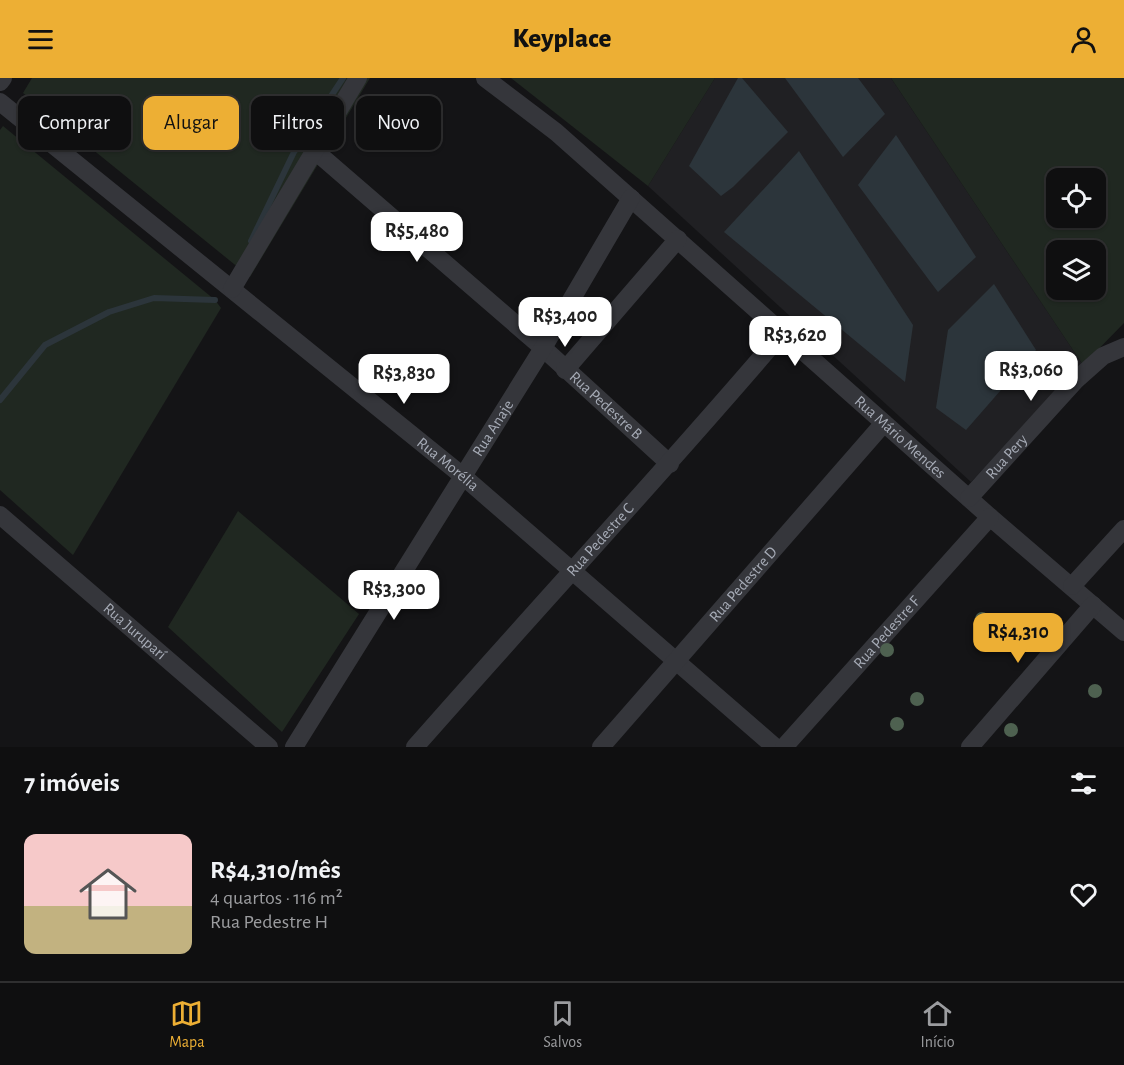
<!DOCTYPE html>
<html lang="pt">
<meta charset="utf-8">
<style>
body{margin:0;font-family:"Alegreya Sans",sans-serif;background:#181819;color:#f1f3f6;height:100vh;display:flex;flex-direction:column;font-size:22px;white-space:nowrap}
*{box-sizing:border-box;margin:0}
p{font-size:20px;color:#9b9c9f}
.icon{flex:none;width:33px;height:33px;fill:none;stroke:currentColor;stroke-width:2;stroke-linecap:round;stroke-linejoin:round}
.map{position:relative;height:669px;overflow:hidden}
.details{display:flex;flex-direction:column;background:#0f0f10;flex:1}
.details>*{flex:none}
.guide{position:absolute;left:18px;top:18px;width:600px;height:54px;display:flex;gap:12px}
.buttons{position:absolute;left:1046px;top:90px;display:grid;gap:12px}
.buttons a{display:grid;place-items:center;width:60px;height:60px;border-radius:12px;background:#0f0f10;box-shadow:0 2px 4px #0004,0 0 0 2px #2f2f30;font-size:30px}
.price{position:absolute;translate:-50% -51px;padding:0 14px;border-radius:12px;background:#fff;color:#222;font-size:20px;line-height:39px;filter:drop-shadow(0 2px 3px #0008)}
.price::after{content:'';position:absolute;left:50%;top:36px;width:18px;height:14px;margin-left:-9px;background:inherit;clip-path:polygon(0 0,100% 0,50% 100%)}
.price.on{background:#edaf34;color:#111}
ul{padding:0;list-style:none}
li{display:flex;align-items:center;gap:18px;height:150px;padding:0 24px}
li+li{border-top:2px solid #2f2f30}
li span{display:grid;place-items:center;flex:none;width:168px;height:120px;border-radius:12px;color:#555}
li>.icon{margin-inline-start:auto}
span .icon{width:72px;height:72px;fill:#fffc;stroke-width:1}
li b{font-size:26px}
h2{display:flex;justify-content:space-between;align-items:center;height:72px;padding:0 24px;font-size:26px}
.pill{padding:0 21px;border-radius:12px;background:#0f0f10;box-shadow:0 2px 4px #0004,0 0 0 2px #2f2f30;font-size:21px;line-height:54px}
.pill.on{background:#edaf34;color:#111}
header{display:flex;justify-content:space-between;align-items:center;height:78px;padding:0 24px;background:#edaf34;color:#111;font-size:27px;font-weight:800}
.menu{display:flex;justify-content:space-around;align-items:center;height:84px;border-top:2px solid #2f2f30;background:#0f0f10;font-size:16px;color:#9b9c9f}
.menu a{display:grid;justify-items:center;gap:3px}
.menu .on{color:#edaf34}
.map>svg:first-child{display:block}
.built{fill:#202023}
.green{fill:#202821;fill-rule:evenodd}
.water{fill:#2c353b}
.lines{fill:none;stroke-linecap:round;stroke-linejoin:round}
.stream{stroke:#2c353b;stroke-width:6}
.minor{stroke:#35363b;stroke-width:18}
.tree{fill:#4e6150}
.labels{text-anchor:middle;dominant-baseline:central;stroke-width:4.5;stroke-linejoin:round;paint-order:stroke}
.street-label{font-size:16px;fill:#a6abb6;stroke:#0f0f11}
</style>
<header><svg class="icon" aria-label="menu" viewBox="0 0 24 24"><path d="M4 6h16M4 12h16M4 18h16"/></svg>Keyplace<svg class="icon" aria-label="person" viewBox="0 0 24 24"><circle cx="12" cy="8" r="4"/><path d="M4 21q1-7 8-7t8 7"/></svg></header>
<div class="map">
<svg width="1124" height="669" viewBox="0 0 1124 669">
<rect width="100%" height="100%" fill="#141416"/>
<path class="built" d="M715,0H891L1083,287L971,404L648,108Z"/>
<g class="green">
<path d="M32,0H370L250,199L23,15Z"/>
<path d="M511,0H715L648,108Z"/>
<path d="M891,0H1124V245L1083,287ZM1056,100H1095V140H1056ZM1056,172H1095V212H1056Z"/>
<path d="M3,48L215,222L221,230L73,477L0,412V52Z"/>
<path d="M238,433L359,536L282,654L168,549Z"/>
</g>
<g class="water">
<path d="M738,0H742L788,54L733,109L721,118L689,88Z"/>
<path d="M785,0H858L885,36L843,79Z"/>
<path d="M896,57L976,179L938,214L858,107Z"/>
<path d="M799,73L913,247L905,304L724,154Z"/>
<path d="M994,206L1036,272L966,352L936,330L948,252Z"/>
</g>
<g class="lines">
<g class="stream">
<path d="M251,163L294,74L343,0"/>
<path d="M0,322L45,267L109,234L154,220L215,222"/>
</g>
<g class="minor">
<path id="s1" d="M485,0L556,54L990,439L1124,554"/>
<path d="M0,4L3,0"/>
<path id="s2" d="M0,24L464,399L775,669"/>
<path id="s3" d="M314,72L543,270L670,386"/>
<path d="M232,211L358,0"/>
<path d="M565,292L678,161"/>
<path id="s4" d="M969,420L1076,302L1103,278L1124,269"/>
<path id="s5" d="M0,437L269,669"/>
<path d="M1072,508L1124,451"/>
<path id="s6" d="M294,669L543,270L631,120"/>
<path id="s7" d="M415,669C537,530 663,395 783,254"/>
<path id="s8" d="M601,669L884,345"/>
<path id="s9" d="M784,669L990,439"/>
<path d="M970,669L1093,527"/>
</g>
</g>
<g class="tree">
<circle cx="982" cy="541" r="7"/>
<circle cx="887" cy="572" r="7"/>
<circle cx="1095" cy="613" r="7"/>
<circle cx="917" cy="621" r="7"/>
<circle cx="897" cy="646" r="7"/>
<circle cx="1011" cy="652" r="7"/>
</g>
<g class="labels">
<g class="street-label">
<text stroke="none"><textPath href="#s3" startOffset="388">Rua Pedestre B</textPath></text>
<text stroke="none"><textPath href="#s6" startOffset="376">Rua Anaje</textPath></text>
<text stroke="none"><textPath href="#s1" startOffset="549">Rua Mário Mendes</textPath></text>
<text stroke="none"><textPath href="#s4" startOffset="56">Rua Pery</textPath></text>
<text stroke="none"><textPath href="#s2" startOffset="576">Rua Morélia</textPath></text>
<text stroke="none"><textPath href="#s7" startOffset="278">Rua Pedestre C</textPath></text>
<text stroke="none"><textPath href="#s8" startOffset="216">Rua Pedestre D</textPath></text>
<text stroke="none"><textPath href="#s5" startOffset="178">Rua Juruparí</textPath></text>
<text stroke="none"><textPath href="#s9" startOffset="154">Rua Pedestre F</textPath></text>
</g>
</g>
</svg>
<div class="buttons">
<a><svg class="icon" aria-label="locate" viewBox="0 0 24 24"><circle cx="12" cy="12" r="6"/><path d="M12 2v4M12 18v4M2 12h4M18 12h4"/></svg></a>
<a><svg class="icon" aria-label="layers" viewBox="0 0 24 24"><path d="M12 4l9 5-9 5-9-5zM3 14l9 5 9-5"/></svg></a>
</div>
<b class="price" style="left:417px;top:185px">R$5,480</b>
<b class="price" style="left:565px;top:270px">R$3,400</b>
<b class="price" style="left:795px;top:289px">R$3,620</b>
<b class="price" style="left:1031px;top:324px">R$3,060</b>
<b class="price" style="left:404px;top:327px">R$3,830</b>
<b class="price" style="left:394px;top:543px">R$3,300</b>
<b class="price on" style="left:1018px;top:586px">R$4,310</b>
<div class="guide">
<a class="pill">Comprar</a>
<a class="pill on">Alugar</a>
<a class="pill">Filtros</a>
<a class="pill">Novo</a>
</div>
</div>
<section class="details">
<h2>7 imóveis<svg class="icon" aria-label="filters" viewBox="0 0 24 24"><path d="M4 7h16M4 17h16"/><circle cx="9" cy="7" r="2"/><circle cx="15" cy="17" r="2"/></svg></h2>
<ul>
<li><span style="background:linear-gradient(#f6c9c9 60%,#c2b280 0)"><svg class="icon" aria-label="home" viewBox="0 0 24 24"><path d="M3 11l9-7 9 7M6 9v11h12V9"/></svg></span><div><b>R$4,310/mês</b><p>4 quartos · 116 m²</p><p>Rua Pedestre H</p></div><svg class="icon" aria-label="heart" viewBox="0 0 24 24"><path d="M12 20l-8-8c-3-5 5-10 8-4 3-6 11-1 8 4z"/></svg></li>
</ul>
</section>
<nav class="menu">
<a class="on"><svg class="icon" aria-label="map" viewBox="0 0 24 24"><path d="M3 6l6-2 6 2 6-2v14l-6 2-6-2-6 2zM9 4v14M15 6v14"/></svg>Mapa</a>
<a><svg class="icon" aria-label="saved" viewBox="0 0 24 24"><path d="M7 4h10v16l-5-4-5 4z"/></svg>Salvos</a>
<a><svg class="icon" aria-label="home" viewBox="0 0 24 24"><path d="M3 11l9-7 9 7M6 9v11h12V9"/></svg>Início</a>
</nav>
